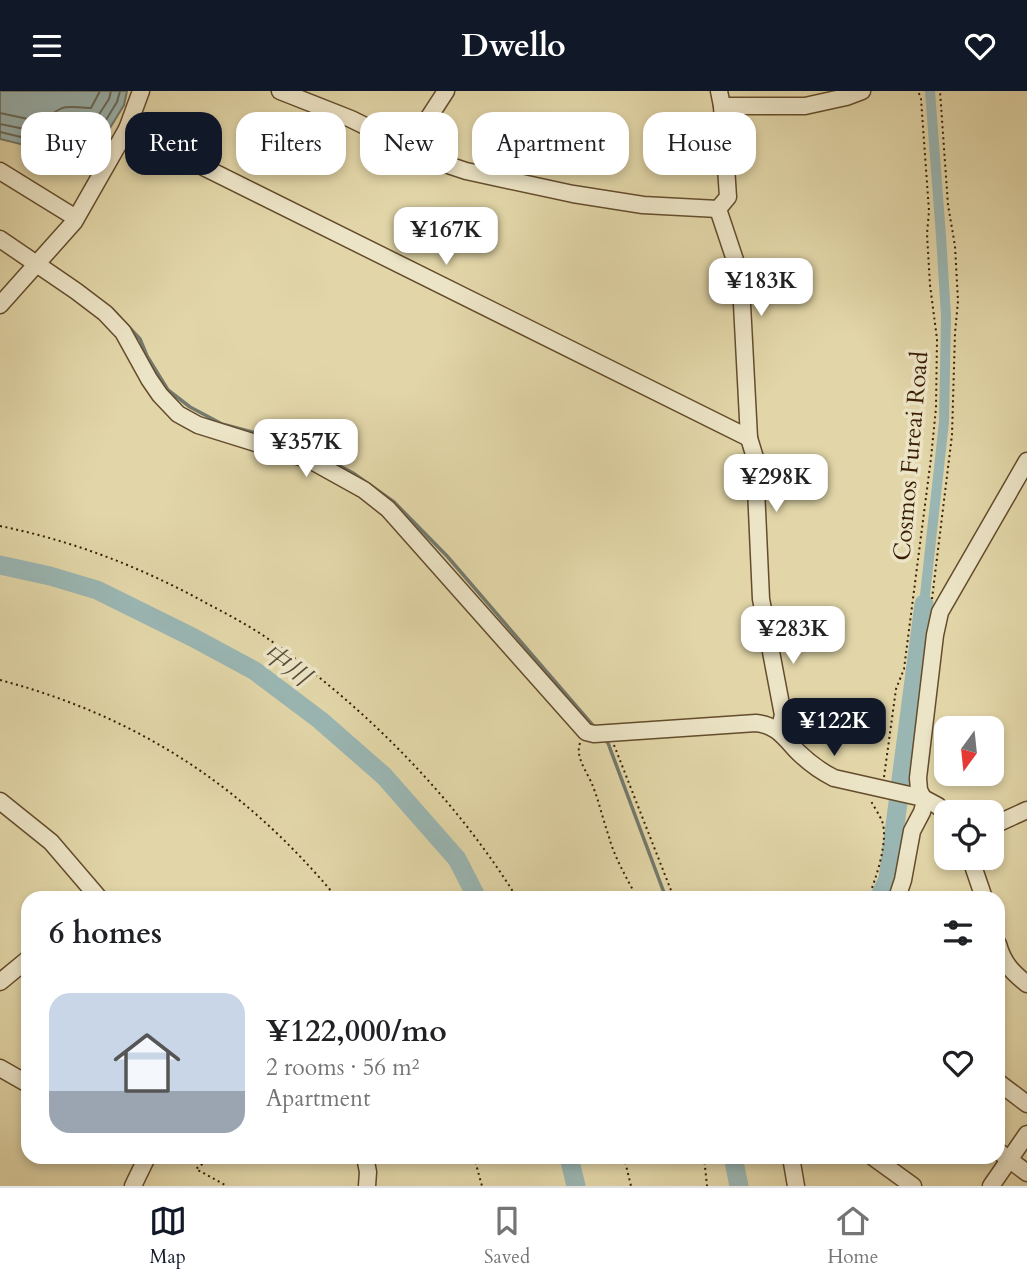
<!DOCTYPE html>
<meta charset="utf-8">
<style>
body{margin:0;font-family:Cardo,"Noto Serif JP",serif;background:#f6f6f6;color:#202124;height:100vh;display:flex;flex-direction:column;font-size:26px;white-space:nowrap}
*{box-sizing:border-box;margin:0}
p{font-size:23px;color:#757577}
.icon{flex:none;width:38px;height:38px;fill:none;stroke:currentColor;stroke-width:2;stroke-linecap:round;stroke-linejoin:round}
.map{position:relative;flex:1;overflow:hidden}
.side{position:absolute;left:21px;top:800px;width:984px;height:273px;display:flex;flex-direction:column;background:#fff;border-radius:21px;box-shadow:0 4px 10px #0003}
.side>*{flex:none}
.banner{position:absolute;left:21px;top:21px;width:985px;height:63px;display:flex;gap:14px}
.needle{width:46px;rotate:195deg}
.tools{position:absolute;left:934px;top:625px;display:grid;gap:14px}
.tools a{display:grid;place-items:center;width:70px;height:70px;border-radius:14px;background:#fff;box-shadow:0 4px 10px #0003;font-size:35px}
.price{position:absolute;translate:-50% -60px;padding:0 16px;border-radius:14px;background:#fff;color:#222;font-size:23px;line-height:46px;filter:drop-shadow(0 2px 4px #0008)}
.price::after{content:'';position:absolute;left:50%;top:42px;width:21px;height:16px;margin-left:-10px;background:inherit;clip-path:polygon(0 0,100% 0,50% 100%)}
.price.selected{background:#111827;color:#fff}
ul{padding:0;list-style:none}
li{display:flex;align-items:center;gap:21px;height:175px;padding:0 28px}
li span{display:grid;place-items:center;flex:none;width:196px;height:140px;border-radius:21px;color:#555}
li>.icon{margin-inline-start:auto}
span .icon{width:84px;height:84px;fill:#fffc;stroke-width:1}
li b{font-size:30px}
h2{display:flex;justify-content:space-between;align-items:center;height:84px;padding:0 28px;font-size:30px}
.chip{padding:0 24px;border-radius:21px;background:#fff;box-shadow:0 4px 10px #0003;font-size:24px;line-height:63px}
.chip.selected{background:#111827;color:#fff}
header{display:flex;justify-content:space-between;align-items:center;height:91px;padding:0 28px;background:#111827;color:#fff;font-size:32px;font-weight:600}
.tab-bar{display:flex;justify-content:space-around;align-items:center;height:98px;border-top:2px solid #e0e0e0;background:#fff;font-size:19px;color:#757577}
.tab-bar a{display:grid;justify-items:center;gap:4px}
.tab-bar .selected{color:#111827}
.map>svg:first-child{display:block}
.water{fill:#9ab6b3;stroke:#74796d;stroke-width:2}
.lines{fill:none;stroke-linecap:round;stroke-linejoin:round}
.shore{stroke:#6a6a5b;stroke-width:2}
.stream{stroke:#74796d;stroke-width:3.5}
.canal{stroke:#9ab6b3;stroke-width:10}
.river{stroke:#9ab6b3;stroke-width:19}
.minor-casing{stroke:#644c2c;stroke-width:19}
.path{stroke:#3a1e03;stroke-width:2;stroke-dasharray:2 3.5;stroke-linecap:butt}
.minor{stroke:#ece4c6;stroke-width:16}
.labels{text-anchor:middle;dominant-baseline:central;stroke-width:7;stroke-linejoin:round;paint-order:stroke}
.street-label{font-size:24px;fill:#3a1e03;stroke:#ece4c6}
.water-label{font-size:26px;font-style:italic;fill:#574c38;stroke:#ece4c6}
</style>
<header><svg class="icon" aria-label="menu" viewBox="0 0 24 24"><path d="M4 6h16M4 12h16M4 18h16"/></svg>Dwello<svg class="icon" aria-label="heart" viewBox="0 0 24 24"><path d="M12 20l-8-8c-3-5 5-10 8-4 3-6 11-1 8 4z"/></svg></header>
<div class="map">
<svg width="1027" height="1095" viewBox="0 0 1027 1095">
<rect width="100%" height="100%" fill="#e2d6a8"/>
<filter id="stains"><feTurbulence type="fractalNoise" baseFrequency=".00286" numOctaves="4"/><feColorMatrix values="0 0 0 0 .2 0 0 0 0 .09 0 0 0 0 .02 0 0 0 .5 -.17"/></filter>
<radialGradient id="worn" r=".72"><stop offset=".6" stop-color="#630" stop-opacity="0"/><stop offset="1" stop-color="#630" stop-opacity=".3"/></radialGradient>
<path class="water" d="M0,0H127L124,14L105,45L70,41L49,60L0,48Z"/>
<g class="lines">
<g class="shore">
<path d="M0,22L42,31C65,12 62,16 91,17L100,0"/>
<path d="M0,33L44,42L65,26L96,28L109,8L111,0"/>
<path d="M0,41L46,52L68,34L101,37L117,11L120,0"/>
</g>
<g class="stream">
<path d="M112,218L140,248L147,265L168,299L190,316L222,333L290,351L315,362L353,382L394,411L447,465L596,638"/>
<path d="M605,649L608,652L666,807"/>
</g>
<path class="canal" d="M924,513L944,331L946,225L941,145L930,0"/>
<g class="river">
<path d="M0,474L50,485L97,499L192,546L255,580L320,629L384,685L457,768L477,807"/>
<path d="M879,807L888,788L924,513"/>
<path d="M569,1066L576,1095"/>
<path d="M733,1066L739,1095"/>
</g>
<defs>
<g id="minor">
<path d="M280,0L351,28L436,70L466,80L573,103L643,114L718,118"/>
<path d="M722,15H805L846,6L862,0"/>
<path d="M127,38L749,347"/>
<path d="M409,57L446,0"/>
<path d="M0,80L76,127"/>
<path d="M718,118L742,190V213L749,347L756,370V397L761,508L783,624L779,640"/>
<path d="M718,118L728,106L722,15L719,0"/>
<path d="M0,148L76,200L105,222L123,241L149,288L160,304L178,323L198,334L310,369L364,399L388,418L586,641L594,643L756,632C776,634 784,646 797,660C808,671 820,680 834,687L923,707L938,715L947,724"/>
<path d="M0,214L74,131L127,38L141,0"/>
<path d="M0,710L51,751L99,807"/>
<path d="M992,735L1027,719"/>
<path d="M970,766L984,807"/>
<path d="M897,807L903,789L912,740L922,721L924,714L923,707L919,699L918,687L935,544L940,521L1027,370"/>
<path d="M998,853C1003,872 1012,881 1027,893"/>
<path d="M0,891L28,868"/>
<path d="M0,977L28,993"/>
<path d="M998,991L1027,1013"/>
<path d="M998,1060L1027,1082"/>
<path d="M365,1066L368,1081L367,1095"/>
<path d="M791,1066L796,1095"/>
<path d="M873,1066L913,1095"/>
<path d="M133,1095L147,1066"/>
<path d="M991,1095L1027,1043"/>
</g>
</defs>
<use href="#minor" class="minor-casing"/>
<g class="path">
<path d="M0,435C74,450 143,477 208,513C227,523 246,533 264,545C362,613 454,705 517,807"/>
<path d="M932,508L952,344L955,242L958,210L955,155L948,114L940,0"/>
<path d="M0,589C139,626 245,696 337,807"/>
<path d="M580,652C575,666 587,681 592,693C599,710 603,729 609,746C615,768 627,787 637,807"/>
<path d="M614,654L674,807"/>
<path d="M884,686L896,598L904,578L931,367L936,317L937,248L930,194L927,143L929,120L921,8L918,0"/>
<path d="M868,807C876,788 889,749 882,730C879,723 874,716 871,710"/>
<path d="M211,1066L196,1078L227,1095"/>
<path d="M474,1066L482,1095"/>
<path d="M624,1066L631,1095"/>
<path d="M704,1066L707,1095"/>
</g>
<use href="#minor" class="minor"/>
</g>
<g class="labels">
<g class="street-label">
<text transform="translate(911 365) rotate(-85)">Cosmos Fureai Road</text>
</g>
<g class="water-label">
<text transform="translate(286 574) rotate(36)">中川</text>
</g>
</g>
<rect width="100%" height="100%" filter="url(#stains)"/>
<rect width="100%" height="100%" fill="url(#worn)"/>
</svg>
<div class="tools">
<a><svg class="needle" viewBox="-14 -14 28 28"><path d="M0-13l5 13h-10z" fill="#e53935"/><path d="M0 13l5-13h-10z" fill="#757577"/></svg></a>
<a><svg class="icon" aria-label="locate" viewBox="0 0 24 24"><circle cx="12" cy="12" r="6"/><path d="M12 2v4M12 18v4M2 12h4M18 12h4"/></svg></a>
</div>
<b class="price" style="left:446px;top:176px">¥167K</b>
<b class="price" style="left:761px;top:227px">¥183K</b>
<b class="price" style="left:306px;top:388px">¥357K</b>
<b class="price" style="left:776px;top:423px">¥298K</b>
<b class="price" style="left:793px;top:575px">¥283K</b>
<b class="price selected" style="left:834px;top:667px">¥122K</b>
<div class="banner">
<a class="chip">Buy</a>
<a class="chip selected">Rent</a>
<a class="chip">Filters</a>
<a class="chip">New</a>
<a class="chip">Apartment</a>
<a class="chip">House</a>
</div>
<section class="side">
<h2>6 homes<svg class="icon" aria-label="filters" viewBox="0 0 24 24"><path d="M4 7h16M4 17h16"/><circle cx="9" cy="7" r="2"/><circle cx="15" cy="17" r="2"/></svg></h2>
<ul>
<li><span style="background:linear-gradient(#c9d6e8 70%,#9aa5b1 0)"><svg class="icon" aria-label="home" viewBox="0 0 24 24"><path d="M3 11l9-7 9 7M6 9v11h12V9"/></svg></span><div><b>¥122,000/mo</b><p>2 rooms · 56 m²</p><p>Apartment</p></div><svg class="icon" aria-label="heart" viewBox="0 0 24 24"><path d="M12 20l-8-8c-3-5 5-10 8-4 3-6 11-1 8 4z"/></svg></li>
</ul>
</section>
</div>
<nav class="tab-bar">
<a class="selected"><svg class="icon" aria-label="map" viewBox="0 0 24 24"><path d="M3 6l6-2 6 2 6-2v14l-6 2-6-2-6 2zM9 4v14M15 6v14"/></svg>Map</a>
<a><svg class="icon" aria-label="saved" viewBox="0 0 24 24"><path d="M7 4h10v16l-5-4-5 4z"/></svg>Saved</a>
<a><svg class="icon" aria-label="home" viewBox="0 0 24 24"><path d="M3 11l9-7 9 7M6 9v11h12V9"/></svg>Home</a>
</nav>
